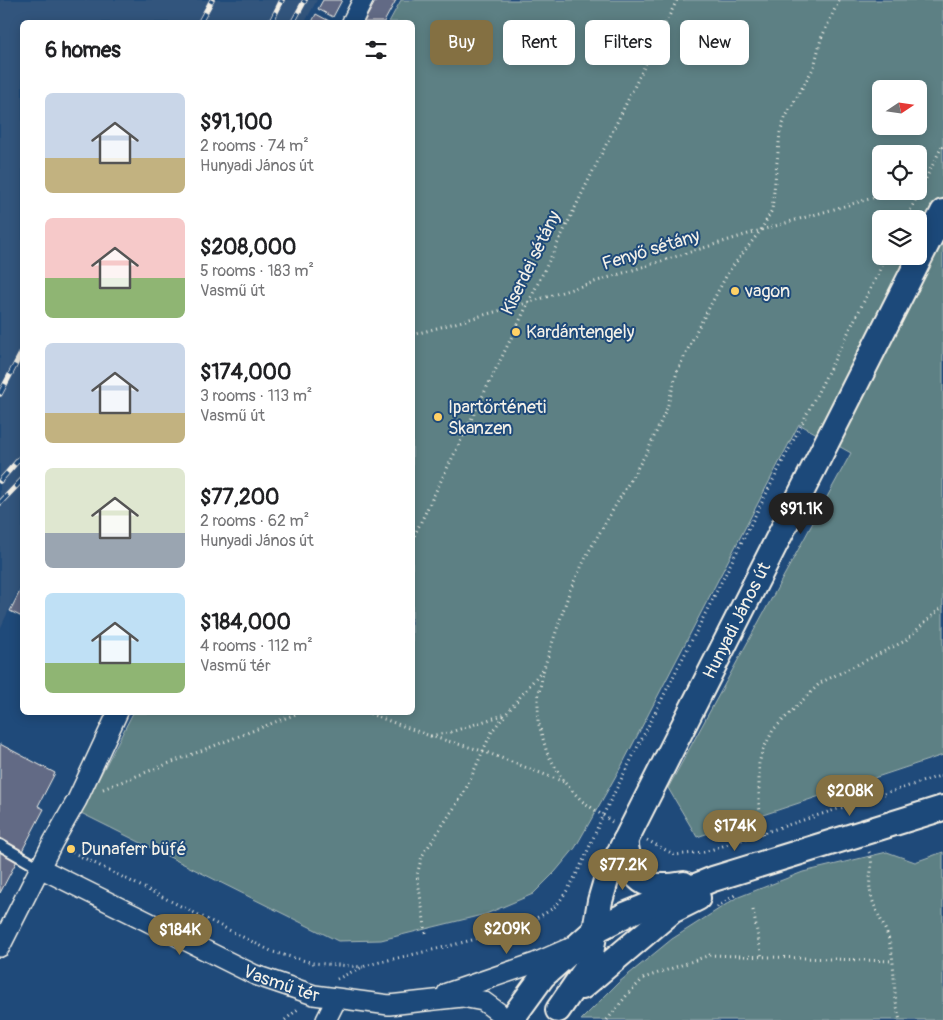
<!DOCTYPE html>
<meta charset="utf-8">
<style>
body{margin:0;font-family:Pangolin,sans-serif;background:#f2f2f2;color:#202124;height:100vh;display:flex;flex-direction:column;font-size:19px;white-space:nowrap}
*{box-sizing:border-box;margin:0}
p{font-size:16px;color:#757577}
.icon{flex:none;width:28px;height:28px;fill:none;stroke:currentColor;stroke-width:2;stroke-linecap:round;stroke-linejoin:round}
.map{position:relative;flex:1;overflow:hidden}
.details{position:absolute;left:20px;top:20px;width:395px;height:695px;display:flex;flex-direction:column;background:#fff;border-radius:8px;box-shadow:0 2px 12px #0003}
.details>*{flex:none}
.hud{position:absolute;left:430px;top:20px;width:438px;height:45px;display:flex;gap:10px}
.needle{width:32px;rotate:77deg}
.controls{position:absolute;left:872px;top:80px;display:grid;gap:10px}
.controls a{display:grid;place-items:center;width:55px;height:55px;border-radius:8px;background:#fff;box-shadow:0 2px 12px #0003;font-size:25px}
.price{position:absolute;translate:-50% -42px;padding:0 11px;border-radius:18px;background:#847042;color:#fff;font-size:16px;line-height:32px;filter:drop-shadow(0 1px 2px #0008)}
.price::after{content:'';position:absolute;left:50%;top:30px;width:15px;height:11px;margin-left:-8px;background:inherit;clip-path:polygon(0 0,100% 0,50% 100%)}
.price.current{background:#222;color:#fff}
ul{padding:0;list-style:none}
li{display:flex;align-items:center;gap:15px;height:125px;padding:0 25px}
li span{display:grid;place-items:center;flex:none;width:140px;height:100px;border-radius:8px;color:#555}
li>.icon{margin-inline-start:auto}
span .icon{width:60px;height:60px;fill:#fffc;stroke-width:1}
li b{font-size:21px}
h2{display:flex;justify-content:space-between;align-items:center;height:60px;padding:0 25px;font-size:21px}
.chip{padding:0 18px;border-radius:8px;background:#fff;box-shadow:0 2px 12px #0003;font-size:18px;line-height:45px}
.chip.current{background:#847042;color:#fff}
.map>svg:first-child{display:block}
.built{fill:#33547d}
.green{fill:#5d8084;stroke:#a8b8b6;fill-rule:evenodd}
.building{fill:#626a85;stroke:#f4f1e8}
.lines{fill:none;stroke-linecap:round;stroke-linejoin:round}
.service-casing{stroke:#f4f1e8;stroke-width:14}
.minor-casing{stroke:#f4f1e8;stroke-width:22}
.tertiary-casing{stroke:#f4f1e8;stroke-width:28}
.path{stroke:#f4f1e8;stroke-width:3;stroke-dasharray:1 4;stroke-linecap:butt}
.service{stroke:#1f4a7a;stroke-width:10}
.minor{stroke:#1f4a7a;stroke-width:19}
.tertiary{stroke:#1f4a7a;stroke-width:24}
.rail-casing{stroke:#f4f1e8;stroke-width:5.5}
.rail{stroke:#1f4a7a;stroke-width:4;stroke-dasharray:11;stroke-linecap:butt}
.poi-dot{fill:#ffd166;stroke:#1f4a7a;stroke-width:2}
.labels{text-anchor:middle;dominant-baseline:central;stroke-width:4;stroke-linejoin:round;paint-order:stroke}
.street-label{font-size:18px;fill:#f4f1e8;stroke:#1f4a7a}
.poi-label{font-size:18px;fill:#f4f1e8;stroke:#1f4a7a;text-anchor:start}
</style>
<div class="map">
<svg width="943" height="1020" viewBox="0 0 943 1020">
<rect width="100%" height="100%" fill="#1f4a7a"/>
<filter id="ink" filterUnits="userSpaceOnUse"><feTurbulence type="fractalNoise" baseFrequency=".02" numOctaves="2"/><feDisplacementMap in="SourceGraphic" scale="10" xChannelSelector="R" yChannelSelector="G"/><feConvolveMatrix kernelMatrix="1 2 1 2 8 2 1 2 1" color-interpolation-filters="sRGB"/></filter>
<g filter="url(#ink)">
<path class="built" d="M0,0H317L305,22H22V582L0,629Z"/>
<g class="green">
<path d="M401,0H943V755L697,837L668,788L851,453L799,424L622,765L575,848L555,872L533,894L486,914L381,940L338,941L81,813L133,713L412,712V22H389ZM881,89H919V126H881ZM881,154H919V191H881ZM881,219H919V256H881Z"/>
<path d="M887,852L915,862L943,852V1020H581L618,983L672,939L736,898L803,872Z"/>
</g>
<g class="building">
<path d="M323,0H342L333,17L318,9Z"/>
<path d="M376,0H396L384,22H364Z"/>
<path d="M316,14L331,22H312Z"/>
<path d="M22,587V617L10,611Z"/>
<path d="M0,744L55,773L38,806L44,809L0,893Z"/>
</g>
<g class="lines">
<defs>
<path id="service" d="M0,845L40,868"/>
<g id="minor">
<path d="M352,22L363,0"/>
<path id="s1" d="M40,868L255,975L314,995L389,1005L462,997L483,1001L498,1012L503,1020"/>
<path d="M0,947L53,842L77,800L118,712"/>
<path d="M447,993L535,963L567,949"/>
<path d="M326,1020L336,1000"/>
</g>
<g id="tertiary">
<path d="M625,841C632,882 642,891 684,884"/>
<path d="M582,987L672,911L698,898"/>
<path id="s2" d="M558,1010L589,965L600,901L607,877L943,212"/>
<path d="M511,1020L543,976L594,931L627,914L713,879L943,808"/>
</g>
</defs>
<use href="#service" class="service-casing"/>
<use href="#minor" class="minor-casing"/>
<use href="#tertiary" class="tertiary-casing"/>
<g class="path">
<path d="M906,219L943,144"/>
<path d="M412,335L527,303L761,230L897,191"/>
<path d="M412,540L677,0"/>
<path d="M365,712L430,736L451,732L506,714L543,669"/>
<path d="M430,736L483,751L564,782"/>
<path d="M103,789L301,712"/>
<path d="M612,822L582,801L564,782L547,753L538,721V698L544,668L570,590L589,551L648,450L667,408L677,372L697,330L729,271L761,230L772,210L780,133L785,118L814,67L821,39L839,0"/>
<path d="M763,834L759,804V764L762,752L773,730L820,683L905,641L943,606"/>
<path d="M647,840L675,855L704,852L943,775"/>
<path d="M68,850L273,952L313,963L363,967"/>
<path d="M869,852C875,864 868,877 870,889C872,908 886,925 890,944C896,969 892,994 900,1020"/>
<path d="M717,907L735,895"/>
<path d="M753,910L762,958"/>
<path d="M426,933L417,875L422,856L464,793L492,731L506,714"/>
<path d="M337,979C348,974 360,967 372,964C410,954 537,931 559,902C578,877 590,845 602,817L887,256"/>
<path d="M285,1020L298,1009"/>
<path d="M607,1020L627,995L644,978L710,955L893,961"/>
</g>
<use href="#service" class="service"/>
<use href="#minor" class="minor"/>
<use href="#tertiary" class="tertiary"/>
<defs>
<g id="rail">
<path d="M200,22L212,0"/>
<path d="M271,22L282,0"/>
<path d="M293,22L305,0"/>
<path d="M0,394L22,352"/>
<path d="M0,481L22,456"/>
<path d="M0,503L22,480"/>
</g>
</defs>
<use href="#rail" class="rail-casing"/>
<use href="#rail" class="rail"/>
</g>
</g>
<g class="poi-dot">
<circle cx="735" cy="291" r="5"/>
<circle cx="516" cy="332" r="5"/>
<circle cx="438" cy="417" r="5"/>
<circle cx="71" cy="849" r="5"/>
</g>
<g class="labels">
<g class="street-label">
<text transform="translate(651 250) rotate(-17)">Fenyő sétány</text>
<text transform="translate(531 263) rotate(-64)">Kiserdei sétány</text>
<text stroke="none"><textPath href="#s2" startOffset="432">Hunyadi János út</textPath></text>
<text stroke="none"><textPath href="#s1" startOffset="268">Vasmű tér</textPath></text>
</g>
<g class="poi-label">
<text x="745" y="291">vagon</text>
<text x="526" y="332">Kardántengely</text>
<text x="448" y="407">Ipartörténeti<tspan x="448" dy="21">Skanzen</tspan></text>
<text x="81" y="849">Dunaferr büfé</text>
</g>
</g>
</svg>
<div class="controls">
<a><svg class="needle" viewBox="-14 -14 28 28"><path d="M0-13l5 13h-10z" fill="#e53935"/><path d="M0 13l5-13h-10z" fill="#757577"/></svg></a>
<a><svg class="icon" aria-label="locate" viewBox="0 0 24 24"><circle cx="12" cy="12" r="6"/><path d="M12 2v4M12 18v4M2 12h4M18 12h4"/></svg></a>
<a><svg class="icon" aria-label="layers" viewBox="0 0 24 24"><path d="M12 4l9 5-9 5-9-5zM3 14l9 5 9-5"/></svg></a>
</div>
<b class="price current" style="left:801px;top:535px">$91.1K</b>
<b class="price" style="left:850px;top:817px">$208K</b>
<b class="price" style="left:735px;top:852px">$174K</b>
<b class="price" style="left:623px;top:891px">$77.2K</b>
<b class="price" style="left:507px;top:955px">$209K</b>
<b class="price" style="left:180px;top:956px">$184K</b>
<div class="hud">
<a class="chip current">Buy</a>
<a class="chip">Rent</a>
<a class="chip">Filters</a>
<a class="chip">New</a>
</div>
<section class="details">
<h2>6 homes<svg class="icon" aria-label="filters" viewBox="0 0 24 24"><path d="M4 7h16M4 17h16"/><circle cx="9" cy="7" r="2"/><circle cx="15" cy="17" r="2"/></svg></h2>
<ul>
<li><span style="background:linear-gradient(#c9d6e8 65%,#c2b280 0)"><svg class="icon" aria-label="home" viewBox="0 0 24 24"><path d="M3 11l9-7 9 7M6 9v11h12V9"/></svg></span><div><b>$91,100</b><p>2 rooms · 74 m²</p><p>Hunyadi János út</p></div></li>
<li><span style="background:linear-gradient(#f6c9c9 60%,#8fb573 0)"><svg class="icon" aria-label="home" viewBox="0 0 24 24"><path d="M3 11l9-7 9 7M6 9v11h12V9"/></svg></span><div><b>$208,000</b><p>5 rooms · 183 m²</p><p>Vasmű út</p></div></li>
<li><span style="background:linear-gradient(#c9d6e8 70%,#c2b280 0)"><svg class="icon" aria-label="home" viewBox="0 0 24 24"><path d="M3 11l9-7 9 7M6 9v11h12V9"/></svg></span><div><b>$174,000</b><p>3 rooms · 113 m²</p><p>Vasmű út</p></div></li>
<li><span style="background:linear-gradient(#dfe7d0 65%,#9aa5b1 0)"><svg class="icon" aria-label="home" viewBox="0 0 24 24"><path d="M3 11l9-7 9 7M6 9v11h12V9"/></svg></span><div><b>$77,200</b><p>2 rooms · 62 m²</p><p>Hunyadi János út</p></div></li>
<li><span style="background:linear-gradient(#bfe0f5 70%,#8fb573 0)"><svg class="icon" aria-label="home" viewBox="0 0 24 24"><path d="M3 11l9-7 9 7M6 9v11h12V9"/></svg></span><div><b>$184,000</b><p>4 rooms · 112 m²</p><p>Vasmű tér</p></div></li>
</ul>
</section>
</div>
